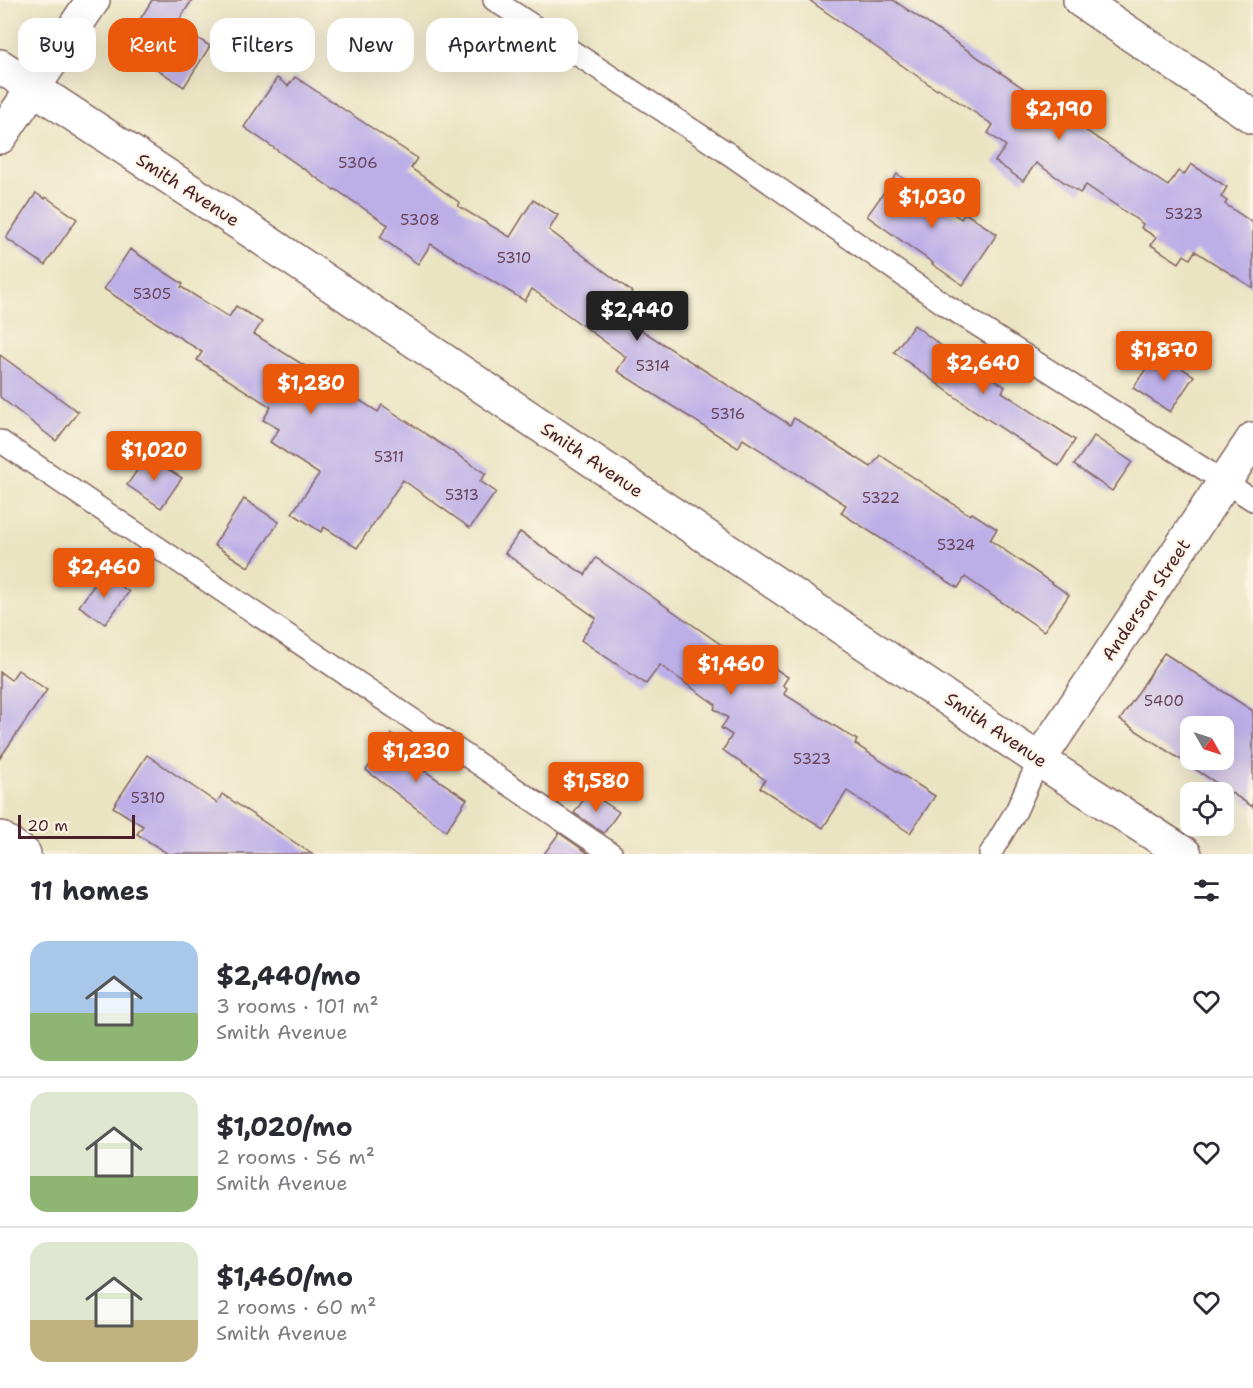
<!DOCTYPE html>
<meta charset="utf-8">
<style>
body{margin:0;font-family:"Shantell Sans",sans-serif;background:#f2f2f3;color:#2b2b33;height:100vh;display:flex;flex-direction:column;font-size:22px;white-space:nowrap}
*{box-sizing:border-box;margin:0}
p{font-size:20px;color:#7c7c81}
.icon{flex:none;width:33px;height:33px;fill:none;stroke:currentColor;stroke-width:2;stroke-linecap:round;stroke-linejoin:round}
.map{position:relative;height:854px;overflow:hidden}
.drawer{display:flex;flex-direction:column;background:#fff;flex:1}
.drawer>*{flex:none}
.banner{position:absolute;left:18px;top:18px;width:600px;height:54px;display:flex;gap:12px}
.needle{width:39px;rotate:129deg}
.controls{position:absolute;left:1180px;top:716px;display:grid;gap:12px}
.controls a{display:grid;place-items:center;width:54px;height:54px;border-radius:12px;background:#fff;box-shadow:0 6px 24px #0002;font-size:30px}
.scale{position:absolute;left:18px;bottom:15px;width:117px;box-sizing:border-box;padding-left:6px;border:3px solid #4a1f2b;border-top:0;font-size:16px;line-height:21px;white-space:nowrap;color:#4a1f2b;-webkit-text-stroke:4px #fcf5e5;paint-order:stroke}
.price{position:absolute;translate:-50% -51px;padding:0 14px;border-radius:6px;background:#ea580c;color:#fff;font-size:20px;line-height:39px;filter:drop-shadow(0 2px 3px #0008)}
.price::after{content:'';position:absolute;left:50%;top:36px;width:18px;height:14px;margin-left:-9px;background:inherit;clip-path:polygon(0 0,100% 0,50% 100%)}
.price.active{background:#222;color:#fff}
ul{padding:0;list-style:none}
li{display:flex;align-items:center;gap:18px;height:150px;padding:0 30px}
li+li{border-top:2px solid #e1e1e2}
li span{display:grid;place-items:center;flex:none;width:168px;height:120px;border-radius:18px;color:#555}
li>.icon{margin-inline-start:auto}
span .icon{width:72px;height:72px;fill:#fffc;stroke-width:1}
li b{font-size:26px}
h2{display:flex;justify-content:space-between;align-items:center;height:72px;padding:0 30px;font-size:26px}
.pill{padding:0 21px;border-radius:18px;background:#fff;box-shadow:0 6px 24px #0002;font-size:21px;line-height:54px}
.pill.active{background:#ea580c;color:#fff}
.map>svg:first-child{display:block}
.building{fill:#bcaee7;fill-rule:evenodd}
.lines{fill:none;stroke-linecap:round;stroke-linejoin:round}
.service-casing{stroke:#826460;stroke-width:24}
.minor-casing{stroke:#826460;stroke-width:36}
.service{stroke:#fff;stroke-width:21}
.minor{stroke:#fff;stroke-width:33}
.labels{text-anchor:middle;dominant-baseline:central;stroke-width:4.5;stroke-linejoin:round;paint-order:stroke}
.number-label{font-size:15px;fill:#66435a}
.street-label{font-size:18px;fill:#4a1f2b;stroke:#fcf5e5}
</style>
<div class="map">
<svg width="1253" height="854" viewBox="0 0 1253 854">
<rect width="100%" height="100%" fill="#fcf5e5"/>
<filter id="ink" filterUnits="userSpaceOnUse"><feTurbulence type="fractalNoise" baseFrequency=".0167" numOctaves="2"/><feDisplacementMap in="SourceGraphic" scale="12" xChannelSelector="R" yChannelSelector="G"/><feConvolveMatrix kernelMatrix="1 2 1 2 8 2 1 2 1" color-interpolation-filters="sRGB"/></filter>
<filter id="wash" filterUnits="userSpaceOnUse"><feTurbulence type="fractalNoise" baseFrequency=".008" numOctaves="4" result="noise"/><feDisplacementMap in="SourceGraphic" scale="24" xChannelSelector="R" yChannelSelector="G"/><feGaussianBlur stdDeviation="1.35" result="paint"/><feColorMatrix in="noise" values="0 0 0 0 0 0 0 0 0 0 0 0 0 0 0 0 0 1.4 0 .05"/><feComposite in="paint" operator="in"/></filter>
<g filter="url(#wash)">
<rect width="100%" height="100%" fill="#ebe4c3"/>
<g id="blocks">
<g class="building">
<path d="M152,0H192L176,25L210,46L184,87L123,47Z"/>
<path d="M809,0H893L1168,186L1178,171L1184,175L1191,164L1227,187L1221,197L1227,201L1225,204L1253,223V288L1195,251L1190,259L1184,255L1179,263L1151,245L1156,237L1141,228L1143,224L1086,185L1080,193L1036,163L1023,181L995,161L1006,146L988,133L993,125L938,88L937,90Z"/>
<path d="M295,77L417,158L411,168L460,203L458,206L510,237L533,200L558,215L549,230L632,292L616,314L790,425L794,418L871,467L880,455L970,515L972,513L997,529L990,540L1069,595L1044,631L965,577L958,588L841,513L846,505L743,439L738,448L617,371L626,357L532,289L525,301L431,244L418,264L380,237L388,225L335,189L334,190L244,127L277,78L288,86Z"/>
<path d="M897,174L961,219L965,213L997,234L963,285L932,264L933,263L867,216Z"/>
<path d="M36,193L45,199L46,197L77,219L45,265L6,238Z"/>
<path d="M130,249L183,284L181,287L229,317L236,306L262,322L254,334L378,412L382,405L486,474L480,481L496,492L470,528L403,480L357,548L324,527L321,532L292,513L319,474L270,442L279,429L263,420L271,407L197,360L202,352L104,289Z"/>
<path d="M914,325L968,366L970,362L1005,387L1002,392L1075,440L1059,466L972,409L894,352Z"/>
<path d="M1157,352L1194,376L1170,412L1133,388Z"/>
<path d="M0,355L78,412L56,441L0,397Z"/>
<path d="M1094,436L1132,462L1112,491L1074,465Z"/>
<path d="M147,456L182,478L161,508L127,485Z"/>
<path d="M244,499L279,522L248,567L214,545Z"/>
<path d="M520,532L585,575L596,558L745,661L746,660L751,663L756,656L788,677L783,685L787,688L784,694L857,740L855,744L935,796L910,833L847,791L823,828L760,788L765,780L723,750L732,735L721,728L728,718L714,709L716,705L660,665L646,684L581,640L596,618L505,553Z"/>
<path d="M103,573L129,592L105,624L79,606Z"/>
<path d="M1164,653L1253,711V807L1120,720ZM1191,726H1224V759H1191Z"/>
<path d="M18,670L47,690L0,758V672L11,680Z"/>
<path d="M392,734L420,756L414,764L467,799L446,831L366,770Z"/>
<path d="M147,755L217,803L222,794L312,854H168L137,834L143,826L113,807Z"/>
<path d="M589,792L619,812L604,833L574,813Z"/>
<path d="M559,833L589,854H544Z"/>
</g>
</g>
</g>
<g filter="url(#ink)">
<use href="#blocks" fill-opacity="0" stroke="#826460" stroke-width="1.5"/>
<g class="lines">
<defs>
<g id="service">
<path d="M494,0L729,154L944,304L1253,500"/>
<path d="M0,441L612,854"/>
<path d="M990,854L1016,811L1039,760"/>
</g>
<g id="minor">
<path d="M1080,0L1253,117"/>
<path d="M0,66L251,231L1039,760L1185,854"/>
<path d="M0,137L93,0"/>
<path d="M1039,760L1253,439"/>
<path d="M0,838L24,854"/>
</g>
</defs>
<use href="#service" class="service-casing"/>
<use href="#minor" class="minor-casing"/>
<use href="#service" class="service"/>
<use href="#minor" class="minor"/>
</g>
</g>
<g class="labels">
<g class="number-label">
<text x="358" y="163">5306</text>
<text x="1184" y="214">5323</text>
<text x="420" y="220">5308</text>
<text x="514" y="258">5310</text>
<text x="152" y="294">5305</text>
<text x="653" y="366">5314</text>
<text x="728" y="414">5316</text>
<text x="389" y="457">5311</text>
<text x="462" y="495">5313</text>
<text x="881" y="498">5322</text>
<text x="956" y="545">5324</text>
<text x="1164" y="701">5400</text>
<text x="812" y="759">5323</text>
<text x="148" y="798">5310</text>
</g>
<g class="street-label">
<text transform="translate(188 190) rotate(33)">Smith Avenue</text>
<text transform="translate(592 460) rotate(34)">Smith Avenue</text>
<text transform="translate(1146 600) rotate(-56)">Anderson Street</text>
<text transform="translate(996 730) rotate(34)">Smith Avenue</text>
</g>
</g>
</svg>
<div class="controls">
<a><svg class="needle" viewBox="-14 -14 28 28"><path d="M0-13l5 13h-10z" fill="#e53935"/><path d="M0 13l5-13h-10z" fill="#7c7c81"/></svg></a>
<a><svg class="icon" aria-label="locate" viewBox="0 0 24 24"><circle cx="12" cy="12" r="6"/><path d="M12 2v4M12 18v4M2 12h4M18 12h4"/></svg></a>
</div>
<div class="scale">20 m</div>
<b class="price" style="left:1059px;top:141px">$2,190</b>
<b class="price" style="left:932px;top:229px">$1,030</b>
<b class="price active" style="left:637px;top:342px">$2,440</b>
<b class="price" style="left:1164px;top:382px">$1,870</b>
<b class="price" style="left:983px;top:395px">$2,640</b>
<b class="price" style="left:311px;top:415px">$1,280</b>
<b class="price" style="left:154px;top:482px">$1,020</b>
<b class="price" style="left:104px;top:599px">$2,460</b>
<b class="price" style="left:731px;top:696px">$1,460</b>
<b class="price" style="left:416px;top:783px">$1,230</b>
<b class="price" style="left:596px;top:813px">$1,580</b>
<div class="banner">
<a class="pill">Buy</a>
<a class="pill active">Rent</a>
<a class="pill">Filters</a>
<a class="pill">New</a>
<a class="pill">Apartment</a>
</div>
</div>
<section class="drawer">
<h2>11 homes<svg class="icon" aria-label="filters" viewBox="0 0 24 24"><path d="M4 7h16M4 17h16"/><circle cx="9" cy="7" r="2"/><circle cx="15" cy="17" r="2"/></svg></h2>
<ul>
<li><span style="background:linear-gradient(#a9c7e8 60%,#8fb573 0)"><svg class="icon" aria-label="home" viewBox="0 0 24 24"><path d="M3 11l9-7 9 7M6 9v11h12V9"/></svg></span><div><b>$2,440/mo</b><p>3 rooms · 101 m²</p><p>Smith Avenue</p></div><svg class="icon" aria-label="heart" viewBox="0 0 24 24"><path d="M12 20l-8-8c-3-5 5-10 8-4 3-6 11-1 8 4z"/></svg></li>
<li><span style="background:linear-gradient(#dfe7d0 70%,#8fb573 0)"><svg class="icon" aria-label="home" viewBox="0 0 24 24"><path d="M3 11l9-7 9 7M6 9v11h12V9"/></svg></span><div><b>$1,020/mo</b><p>2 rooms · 56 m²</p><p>Smith Avenue</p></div><svg class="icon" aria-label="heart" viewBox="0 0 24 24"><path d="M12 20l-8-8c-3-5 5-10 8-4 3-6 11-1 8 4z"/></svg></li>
<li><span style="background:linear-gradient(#dfe7d0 65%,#c2b280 0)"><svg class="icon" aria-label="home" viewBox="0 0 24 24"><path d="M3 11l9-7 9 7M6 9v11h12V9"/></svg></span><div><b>$1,460/mo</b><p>2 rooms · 60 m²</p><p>Smith Avenue</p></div><svg class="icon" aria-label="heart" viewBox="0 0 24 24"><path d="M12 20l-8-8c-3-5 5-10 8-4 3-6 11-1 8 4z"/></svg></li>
</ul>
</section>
